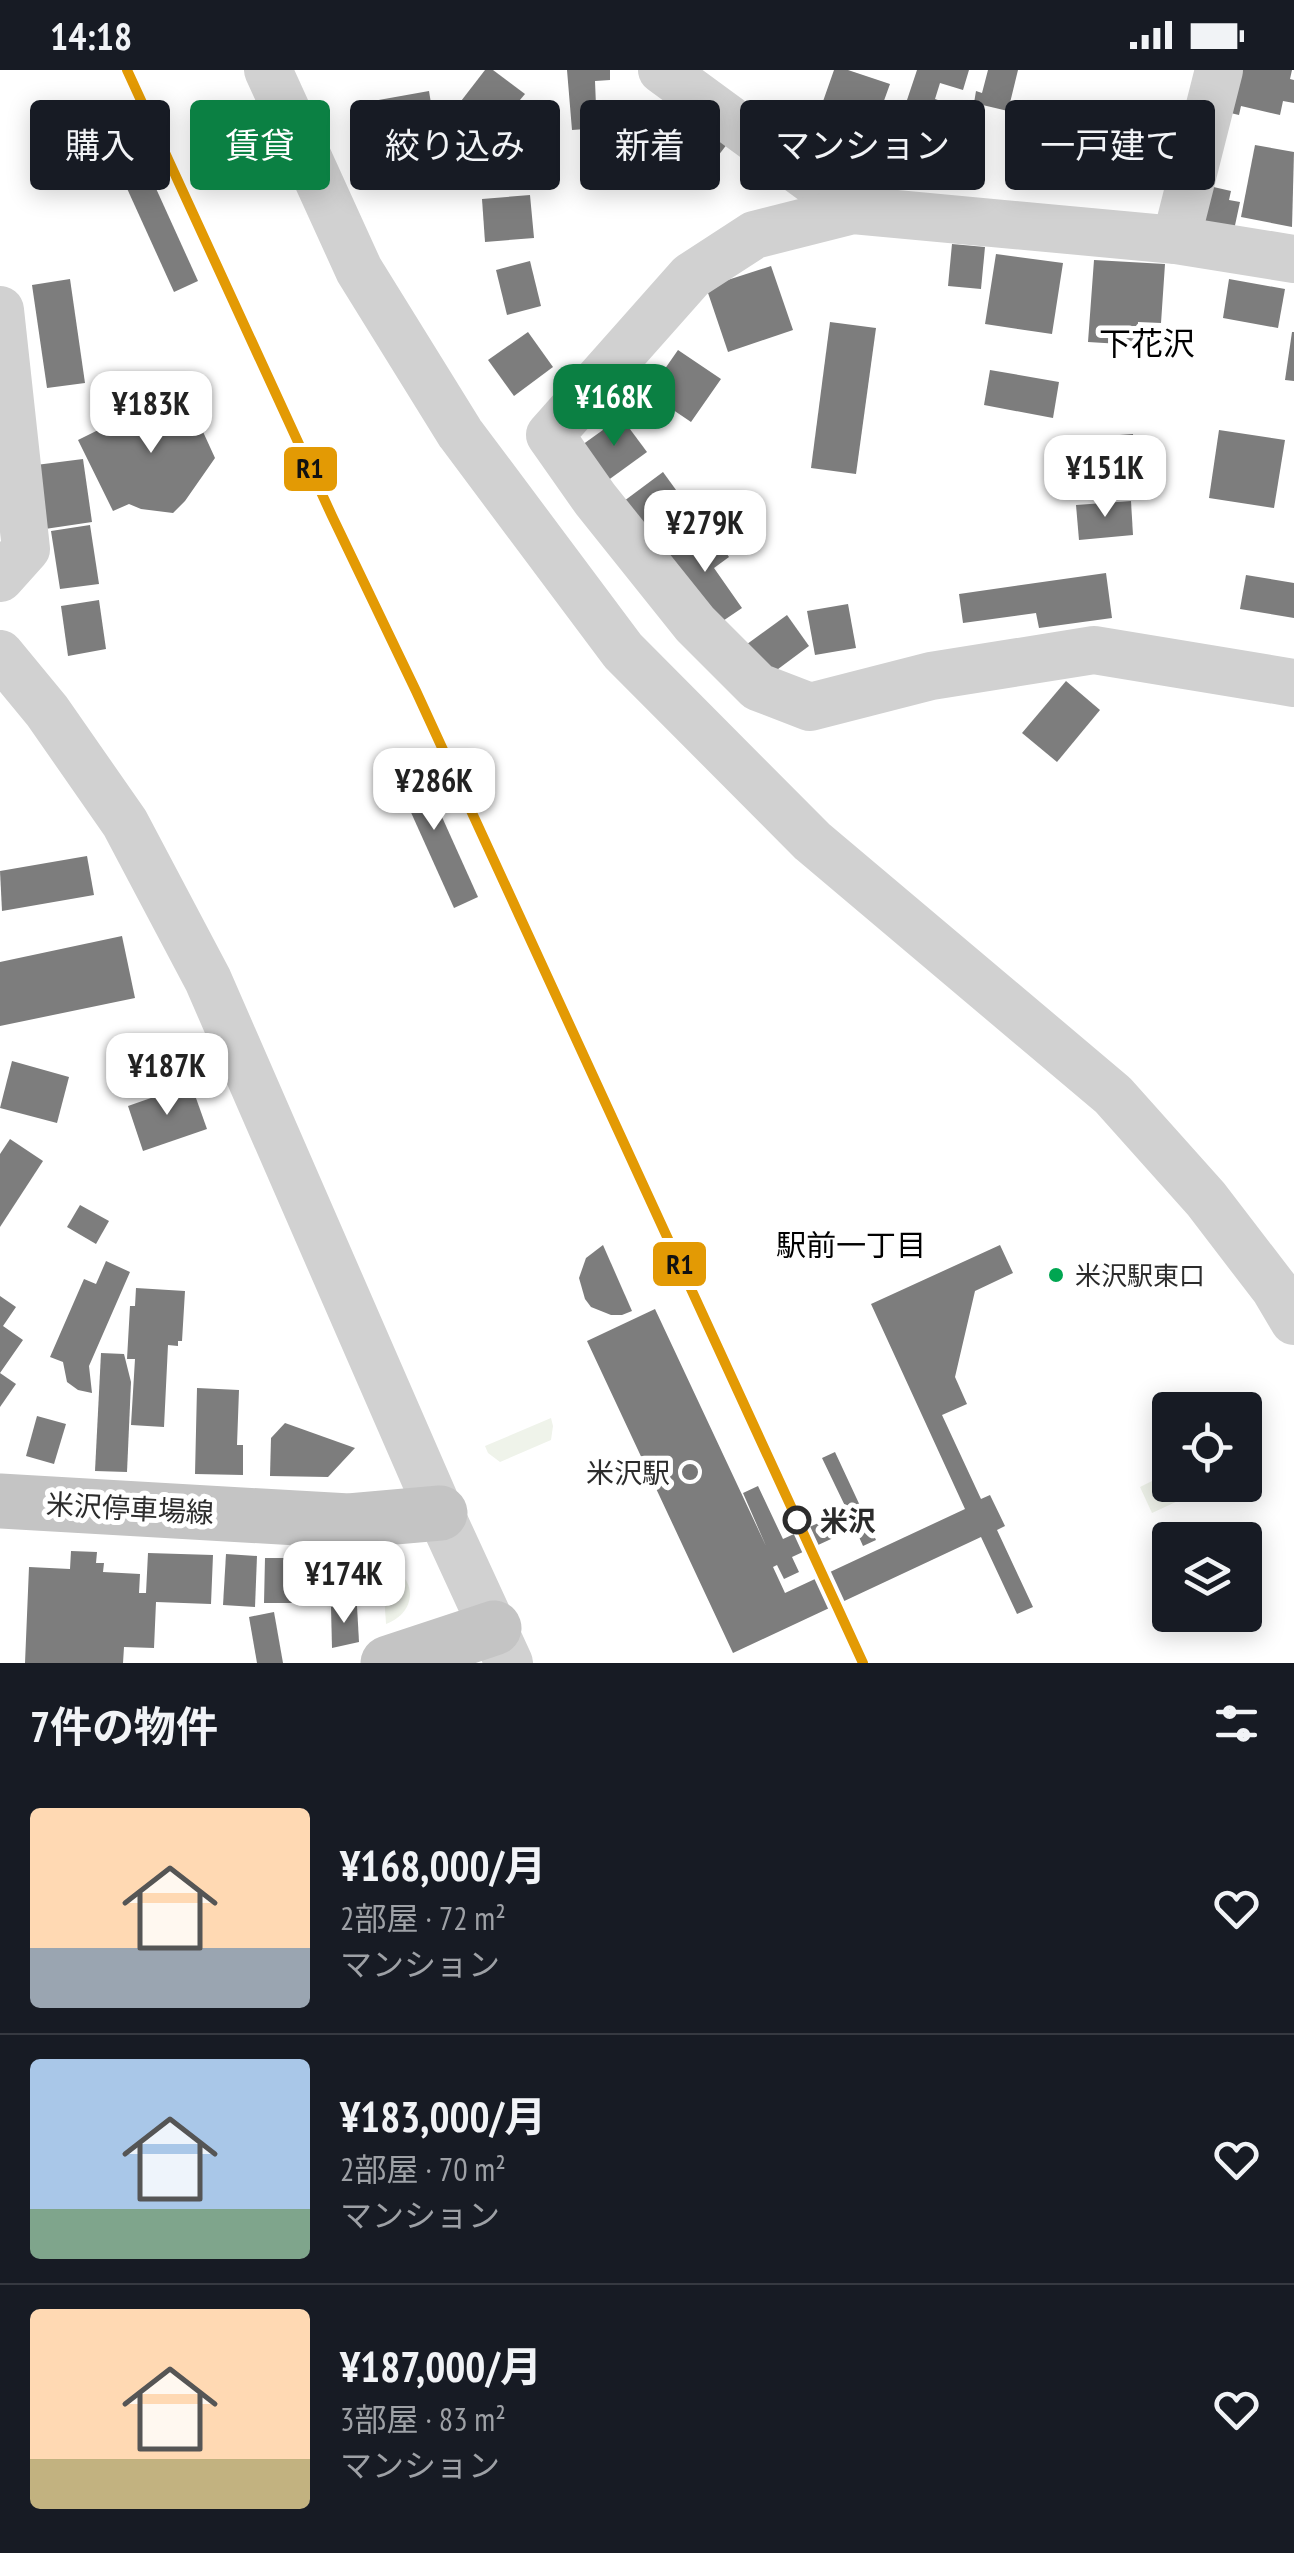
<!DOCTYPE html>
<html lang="ja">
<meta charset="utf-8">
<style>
body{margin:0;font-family:"PT Sans Narrow","Noto Sans JP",sans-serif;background:#242831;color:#f1f3f6;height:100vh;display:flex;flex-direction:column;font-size:38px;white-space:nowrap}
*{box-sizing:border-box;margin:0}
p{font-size:32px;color:#9ea1a6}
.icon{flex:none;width:55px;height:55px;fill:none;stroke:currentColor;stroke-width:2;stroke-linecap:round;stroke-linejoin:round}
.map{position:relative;height:1593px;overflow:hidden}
.drawer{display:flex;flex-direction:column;background:#171b24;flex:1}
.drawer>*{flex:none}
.hud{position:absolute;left:30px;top:30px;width:1235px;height:90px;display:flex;gap:20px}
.tools{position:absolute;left:1152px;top:1322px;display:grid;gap:20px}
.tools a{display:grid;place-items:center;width:110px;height:110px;border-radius:10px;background:#171b24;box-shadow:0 5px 25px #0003;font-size:50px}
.price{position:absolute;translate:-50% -85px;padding:0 22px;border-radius:20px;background:#fff;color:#222;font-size:32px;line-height:65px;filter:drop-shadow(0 2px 5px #0008)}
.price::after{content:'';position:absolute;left:50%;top:60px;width:30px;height:22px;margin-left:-15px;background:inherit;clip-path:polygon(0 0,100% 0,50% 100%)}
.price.active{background:#0b8043;color:#fff}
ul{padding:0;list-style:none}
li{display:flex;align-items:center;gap:30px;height:250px;padding:0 30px}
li+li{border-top:2px solid #363941}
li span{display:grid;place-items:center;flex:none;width:280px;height:200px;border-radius:10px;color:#555}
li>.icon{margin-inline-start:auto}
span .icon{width:120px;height:120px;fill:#fffc;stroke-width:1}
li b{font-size:42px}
h2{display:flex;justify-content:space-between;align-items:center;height:120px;padding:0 30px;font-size:42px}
.pill{padding:0 35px;border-radius:10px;background:#171b24;box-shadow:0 5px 25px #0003;font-size:35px;line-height:90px}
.pill.active{background:#0b8043;color:#fff}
.status{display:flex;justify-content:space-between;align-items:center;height:70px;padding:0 50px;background:#171b24;direction:ltr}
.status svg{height:28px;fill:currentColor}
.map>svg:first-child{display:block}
.green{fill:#eff3ea}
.building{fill:#7d7d7d}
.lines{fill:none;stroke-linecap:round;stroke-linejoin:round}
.minor{stroke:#d1d1d1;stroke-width:48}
.major{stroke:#c4c4c4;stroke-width:55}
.rail-1-casing{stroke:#fff;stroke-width:18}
.rail-1{stroke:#e39a04;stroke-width:10}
.bus-dot{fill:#00a651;stroke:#fff;stroke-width:4}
.poi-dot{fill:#767676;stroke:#fff;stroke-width:4}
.stop-dot{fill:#fff;stroke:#2c2c2c;stroke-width:5}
.labels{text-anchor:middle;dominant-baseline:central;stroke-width:10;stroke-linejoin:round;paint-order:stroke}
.bus-label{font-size:26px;fill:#2c2c2c;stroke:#fff;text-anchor:start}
.poi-label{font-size:28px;fill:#2c2c2c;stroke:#fff;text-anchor:end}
.street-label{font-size:28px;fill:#2c2c2c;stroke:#fff}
.stop-label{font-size:28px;font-weight:bold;fill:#2c2c2c;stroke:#fff;text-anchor:start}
.neighbourhood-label{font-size:30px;fill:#000;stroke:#fff}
.quarter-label{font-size:32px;fill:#000;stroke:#fff}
.line-badge{stroke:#fff;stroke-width:4}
.pale-badge-label{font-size:28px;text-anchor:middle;font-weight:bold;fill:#111}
</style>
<div class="status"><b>14:18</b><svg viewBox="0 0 49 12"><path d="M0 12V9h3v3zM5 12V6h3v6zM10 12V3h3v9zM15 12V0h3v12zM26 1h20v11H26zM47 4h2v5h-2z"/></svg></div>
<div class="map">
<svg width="1294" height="1593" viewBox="0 0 1294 1593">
<rect width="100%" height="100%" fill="#fff"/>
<g class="green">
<path d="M551,1348L553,1356L551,1370L500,1392L488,1383L485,1376Z"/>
<path d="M1170,1402V1415H1188L1193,1424L1152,1443L1140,1417Z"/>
<path d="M382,1494C417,1503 420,1541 386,1554Z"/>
</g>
<g class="building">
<path d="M485,0H493L525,24L493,62L458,35Z"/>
<path d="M567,0H610V10L595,11L596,36L613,35L615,57L572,60Z"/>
<path d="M834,0H848L890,14L877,50L859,44L851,69L814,57Z"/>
<path d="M917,0H969L963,20L940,13L935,29L961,38L944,92L899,78L909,47L902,45Z"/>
<path d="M988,0H1018L1008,41L974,33L976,21L982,23Z"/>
<path d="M1227,0H1292L1290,9L1294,10V33L1283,31L1280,45L1241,36L1239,45L1218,40Z"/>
<path d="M429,21L436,64L380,74L373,31Z"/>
<path d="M1095,44L1137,56L1120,119L1077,108Z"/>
<path d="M467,46L472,69L496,63L498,74L505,73L508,89L503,90L505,98L475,103L474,95L454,99L446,58L455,56L454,49Z"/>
<path d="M707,51L731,69L698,112L674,94Z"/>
<path d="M1016,65L1060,73L1052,115L1007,107Z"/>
<path d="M861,71L899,83L884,127L847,115Z"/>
<path d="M1255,75L1294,82L1292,157L1241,147Z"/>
<path d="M144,92L198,211L174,222L120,103Z"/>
<path d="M1196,113L1231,121L1229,130L1240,132L1234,160L1188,150Z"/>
<path d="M530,125L534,168L485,172L482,129Z"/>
<path d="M952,174L985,177L981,219L948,216Z"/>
<path d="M996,184L1063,193L1052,264L985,254Z"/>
<path d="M1094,190L1165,194L1161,253L1138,252L1137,275L1088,272Z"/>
<path d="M530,191L541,236L507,245L496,200Z"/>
<path d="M771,196L793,260L728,282L706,217Z"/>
<path d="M70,209L85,313L47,318L32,215Z"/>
<path d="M1229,209L1285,219L1278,258L1223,248Z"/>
<path d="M830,252L876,258L856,404L811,398Z"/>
<path d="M528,262L553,297L514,326L488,290Z"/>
<path d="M1292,262H1294V311L1285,310Z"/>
<path d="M678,280L721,309L691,352L657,329L671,309L662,303Z"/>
<path d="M990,300L1059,312L1053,348L984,335Z"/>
<path d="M183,318L215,388L185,431L173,443L141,439L129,434L113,441L78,370Z"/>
<path d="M621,347L647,382L607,411L582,375Z"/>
<path d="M1219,360L1285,370L1274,438L1209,428Z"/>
<path d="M1133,364L1135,399L1081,403L1079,368Z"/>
<path d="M83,389L92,452L45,459L36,395Z"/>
<path d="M663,402L692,442L648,473L620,434Z"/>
<path d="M1131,431L1133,465L1079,470L1076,435Z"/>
<path d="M90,455L99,514L60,519L51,461Z"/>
<path d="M708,456L729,487L714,498L742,538L714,557L665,485Z"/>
<path d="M1106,503L1112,548L1039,558L1036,543L963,553L959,524Z"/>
<path d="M1246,505L1294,513V548L1240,539Z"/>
<path d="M99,530L106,579L68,586L61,536Z"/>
<path d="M848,534L856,578L815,585L807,541Z"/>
<path d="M787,545L809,576L766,608L743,577Z"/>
<path d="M1066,611L1100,640L1057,692L1022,663Z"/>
<path d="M415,687L478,827L454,838L391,698Z"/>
<path d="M87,786L94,825L2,841L0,801Z"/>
<path d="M122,866L135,928L0,956V892Z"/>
<path d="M12,991L69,1007L57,1053L0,1038Z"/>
<path d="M191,1014L207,1059L143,1081L128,1036Z"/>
<path d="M10,1069L43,1091L0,1157V1084Z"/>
<path d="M80,1135L109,1151L96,1174L67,1157Z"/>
<path d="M603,1175L632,1241L622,1245H611L591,1237L585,1229L579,1208L586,1188Z"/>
<path d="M1000,1175L1013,1203L975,1221L955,1307L967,1334L942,1345L981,1429L990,1425L1005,1456L997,1460L1033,1537L1017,1544L981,1467L733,1583L587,1271L655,1239L766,1476L743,1423L758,1416L783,1469L847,1440L822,1388L835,1382L876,1470L863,1476L855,1458L792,1487L799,1502L784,1509L777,1495L773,1497L785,1523L965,1439L871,1234Z"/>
<path d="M106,1191L130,1202L89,1296L92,1323L78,1320L67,1312L63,1292L50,1287L84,1209L96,1214Z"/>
<path d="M136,1218L185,1221L182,1271H178V1276L168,1275L164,1357L131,1355L135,1289H127L130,1236H135Z"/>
<path d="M0,1226L16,1237L3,1256L23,1270L0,1303Z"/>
<path d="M101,1283L124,1284L131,1312L127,1402L95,1401Z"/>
<path d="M0,1303L16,1314L0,1337Z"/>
<path d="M197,1318L239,1320L237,1375H243V1405L195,1404Z"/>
<path d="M37,1346L66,1354L54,1394L26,1386Z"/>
<path d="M285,1353L355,1378L328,1407L270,1406L271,1368Z"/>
<path d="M71,1481L97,1482L96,1493H104L103,1502L140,1504L139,1523H146L148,1483L213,1485L211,1534L156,1532L154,1578L124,1577L123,1593H25L29,1497L70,1499Z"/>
<path d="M226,1484L257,1486L255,1537L223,1535Z"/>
<rect x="322" y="1486" width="34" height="43"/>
<path d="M265,1488H314V1524L306,1525V1533H264Z"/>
<path d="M357,1536L359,1572L332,1578L331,1537Z"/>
<path d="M274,1542L283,1593H257L249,1547Z"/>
</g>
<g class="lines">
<g class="minor">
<path d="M268,0L359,200L460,363L623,581L812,771L1113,1025L1206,1129L1275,1219L1294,1251"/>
<path d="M662,0L853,140"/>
<path d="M1176,170L1219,0"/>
<path d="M1294,189L1176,170L853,140L754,165L691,206L550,365L595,429L695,554L758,617L810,637L931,606L1094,580L1294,613"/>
<path d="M0,240L26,479L0,508"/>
<path d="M0,584L47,641L125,753L208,910L440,1443L509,1593"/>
</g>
<g class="major">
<path d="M0,1431L349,1451L440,1443"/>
<path d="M388,1593L494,1558"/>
</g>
<defs>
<path id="rail-1" d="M127,0L332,446L416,621L863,1593"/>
</defs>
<use href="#rail-1" class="rail-1-casing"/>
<use href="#rail-1" class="rail-1"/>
</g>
<circle class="bus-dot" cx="1056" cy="1205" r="9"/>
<circle class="poi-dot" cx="690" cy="1402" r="10"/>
<circle class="stop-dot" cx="797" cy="1450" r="12"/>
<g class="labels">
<g class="bus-label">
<text x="1075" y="1205">米沢駅東口</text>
</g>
<g class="poi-label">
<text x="670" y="1402">米沢駅</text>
</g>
<g class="street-label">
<text transform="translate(130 1438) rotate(3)">米沢停車場線</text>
</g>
<g class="stop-label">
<text x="820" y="1450">米沢</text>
</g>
<g class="neighbourhood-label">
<text x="851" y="1174">駅前一丁目</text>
</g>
<g class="quarter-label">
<text x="1147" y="273">下花沢</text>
</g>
</g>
<g class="line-badge">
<rect x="282" y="375" width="57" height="48" rx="10" fill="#e39a04"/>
<rect x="651" y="1170" width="57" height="48" rx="10" fill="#e39a04"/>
</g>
<g class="pale-badge-label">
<text x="310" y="408">R1</text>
<text x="680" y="1204">R1</text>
</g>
</svg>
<div class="tools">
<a><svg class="icon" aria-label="locate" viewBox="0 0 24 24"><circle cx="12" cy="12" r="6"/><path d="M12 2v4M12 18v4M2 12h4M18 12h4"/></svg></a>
<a><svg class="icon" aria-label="layers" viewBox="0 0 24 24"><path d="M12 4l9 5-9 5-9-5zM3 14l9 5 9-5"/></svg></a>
</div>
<b class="price active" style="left:614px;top:379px">¥168K</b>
<b class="price" style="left:151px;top:386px">¥183K</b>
<b class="price" style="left:1105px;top:450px">¥151K</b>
<b class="price" style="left:705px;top:505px">¥279K</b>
<b class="price" style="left:434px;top:763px">¥286K</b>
<b class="price" style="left:167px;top:1048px">¥187K</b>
<b class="price" style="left:344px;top:1556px">¥174K</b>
<div class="hud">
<a class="pill">購入</a>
<a class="pill active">賃貸</a>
<a class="pill">絞り込み</a>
<a class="pill">新着</a>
<a class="pill">マンション</a>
<a class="pill">一戸建て</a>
</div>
</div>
<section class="drawer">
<h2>7件の物件<svg class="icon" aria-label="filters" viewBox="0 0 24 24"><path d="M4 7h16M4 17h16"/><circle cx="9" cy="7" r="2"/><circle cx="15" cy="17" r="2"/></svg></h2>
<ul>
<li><span style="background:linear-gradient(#ffd9b3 70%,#9aa5b1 0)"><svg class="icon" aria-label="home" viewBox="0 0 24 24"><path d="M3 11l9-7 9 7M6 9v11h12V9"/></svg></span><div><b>¥168,000/月</b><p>2部屋 · 72 m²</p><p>マンション</p></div><svg class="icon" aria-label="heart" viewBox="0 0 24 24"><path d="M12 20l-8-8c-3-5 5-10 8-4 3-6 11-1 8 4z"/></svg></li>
<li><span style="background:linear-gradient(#a9c7e8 75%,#7fa58c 0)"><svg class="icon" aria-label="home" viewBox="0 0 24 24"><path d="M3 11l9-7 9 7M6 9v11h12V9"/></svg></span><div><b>¥183,000/月</b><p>2部屋 · 70 m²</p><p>マンション</p></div><svg class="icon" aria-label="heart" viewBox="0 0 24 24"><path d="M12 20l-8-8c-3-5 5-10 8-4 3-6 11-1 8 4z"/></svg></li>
<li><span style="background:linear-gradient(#ffd9b3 75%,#c2b280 0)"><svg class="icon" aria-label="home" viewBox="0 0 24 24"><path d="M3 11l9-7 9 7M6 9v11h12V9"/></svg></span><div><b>¥187,000/月</b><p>3部屋 · 83 m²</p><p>マンション</p></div><svg class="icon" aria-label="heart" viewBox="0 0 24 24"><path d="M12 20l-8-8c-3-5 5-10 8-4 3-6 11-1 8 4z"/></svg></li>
</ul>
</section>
